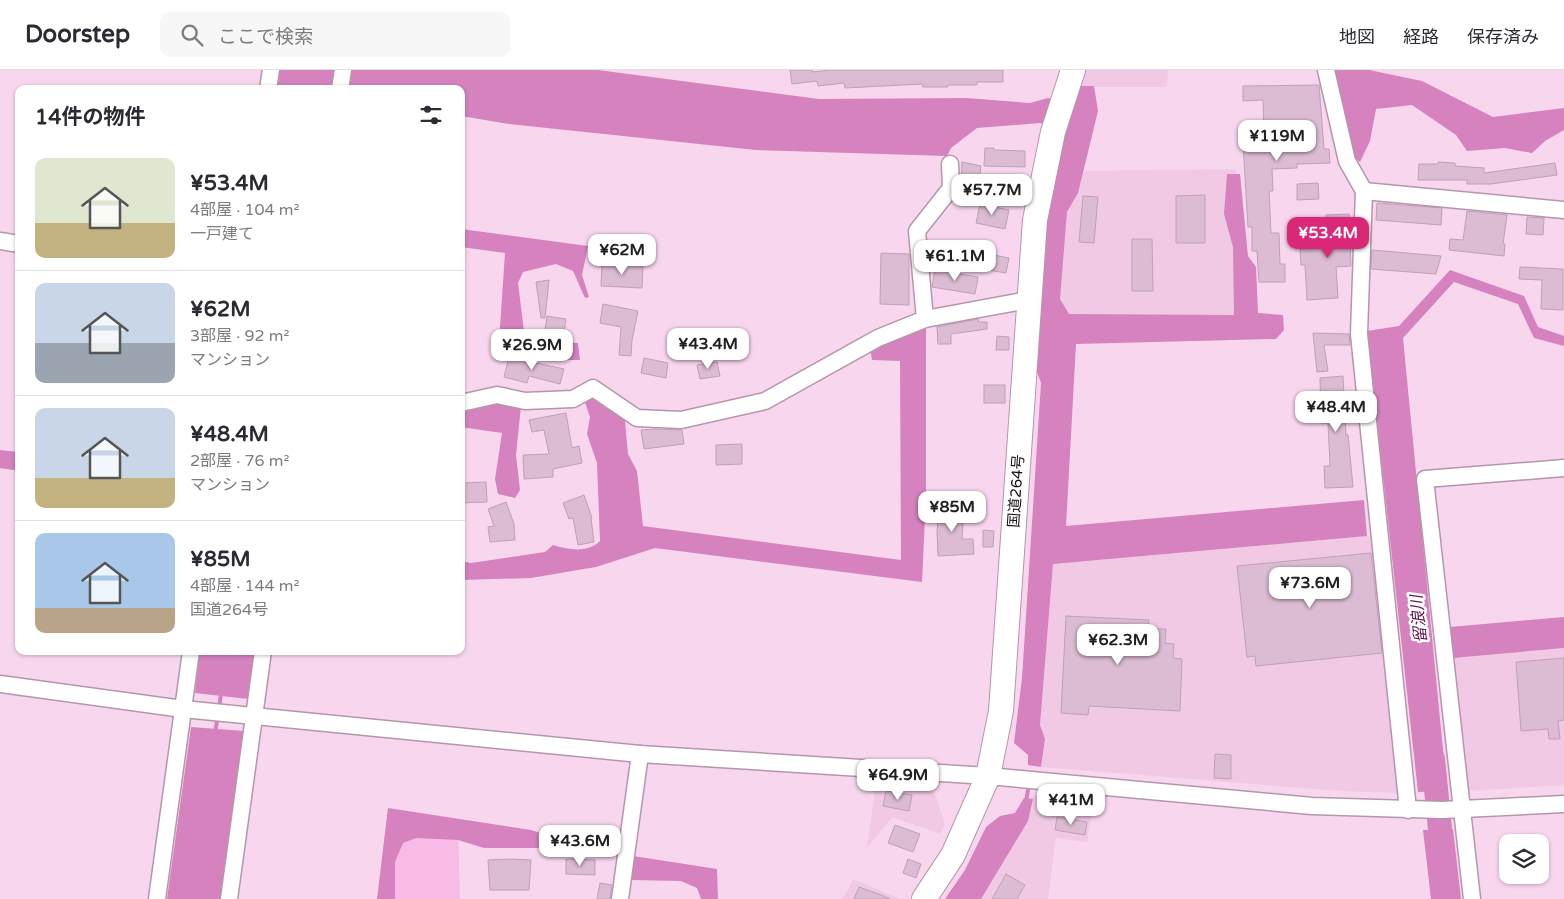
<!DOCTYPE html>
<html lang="ja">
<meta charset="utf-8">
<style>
body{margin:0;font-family:"Varela Round","Noto Sans JP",sans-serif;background:#f7f7f7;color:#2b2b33;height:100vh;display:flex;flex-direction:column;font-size:19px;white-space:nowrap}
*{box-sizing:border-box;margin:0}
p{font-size:16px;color:#7c7c81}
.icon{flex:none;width:28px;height:28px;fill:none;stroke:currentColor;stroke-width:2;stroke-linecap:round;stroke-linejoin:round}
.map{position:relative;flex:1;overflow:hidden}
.details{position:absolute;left:15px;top:15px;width:450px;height:570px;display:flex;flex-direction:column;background:#fff;border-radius:10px;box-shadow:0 1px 4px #0004}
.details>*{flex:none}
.fabs{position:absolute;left:1499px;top:764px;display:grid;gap:10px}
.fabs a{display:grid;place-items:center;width:50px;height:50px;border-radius:10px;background:#fff;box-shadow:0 1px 4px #0004;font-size:25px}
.price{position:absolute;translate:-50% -42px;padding:0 11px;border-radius:10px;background:#fff;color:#222;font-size:16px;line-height:32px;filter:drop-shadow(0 1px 2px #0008)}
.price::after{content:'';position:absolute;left:50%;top:30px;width:15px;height:11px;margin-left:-8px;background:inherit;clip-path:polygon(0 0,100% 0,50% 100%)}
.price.on{background:#db2777;color:#fff}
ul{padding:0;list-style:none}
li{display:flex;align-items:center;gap:15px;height:125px;padding:0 20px}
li+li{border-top:1px solid #e1e1e2}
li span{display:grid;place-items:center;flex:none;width:140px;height:100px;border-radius:10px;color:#555}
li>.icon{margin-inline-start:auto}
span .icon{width:60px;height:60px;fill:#fffc;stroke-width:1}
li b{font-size:21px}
h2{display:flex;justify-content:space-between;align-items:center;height:60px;padding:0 20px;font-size:21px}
header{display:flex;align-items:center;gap:30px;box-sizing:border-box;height:70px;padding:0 25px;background:#fff;border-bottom:1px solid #e1e1e2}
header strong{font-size:24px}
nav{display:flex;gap:28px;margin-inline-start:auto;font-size:18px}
.search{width:350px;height:45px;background:#f7f7f7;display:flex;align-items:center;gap:12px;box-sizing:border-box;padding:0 18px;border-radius:10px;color:#7c7c81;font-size:19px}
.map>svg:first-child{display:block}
.built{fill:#f1c9e5}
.green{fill:#f7bbe5}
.water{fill:#d582bf}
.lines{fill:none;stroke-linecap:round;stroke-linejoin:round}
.stream{stroke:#d582bf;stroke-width:4}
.river{stroke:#d582bf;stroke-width:24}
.building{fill:#dcbcd2;stroke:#c0a0b6}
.minor-casing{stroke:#b596ab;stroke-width:19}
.highway-casing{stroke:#b596ab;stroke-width:26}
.minor{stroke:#fff;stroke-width:16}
.highway{stroke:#fff;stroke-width:24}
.labels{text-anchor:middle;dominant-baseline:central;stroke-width:5;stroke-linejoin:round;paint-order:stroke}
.street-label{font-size:15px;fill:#180e15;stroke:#fff}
.water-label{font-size:16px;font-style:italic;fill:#5b104c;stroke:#fff}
</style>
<header>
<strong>Doorstep</strong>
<div class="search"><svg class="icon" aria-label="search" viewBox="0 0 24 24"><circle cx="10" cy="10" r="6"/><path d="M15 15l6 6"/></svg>ここで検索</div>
<nav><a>地図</a><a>経路</a><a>保存済み</a></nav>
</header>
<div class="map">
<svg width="1564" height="829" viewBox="0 0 1564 829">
<rect width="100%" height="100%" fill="#f8d7ee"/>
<g class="built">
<path d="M1085,0H1168L1167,17H1077Z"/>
<path d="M1236,99L1246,252L1052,255L1068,101Z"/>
<path d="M1367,466L1377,468L1401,723L1340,721L1041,697L1045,669L1040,655L1053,494Z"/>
<path d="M1564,578V715L1468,721L1453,588Z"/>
<path d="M876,712L934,722L945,754L940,764L892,747L867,778Z"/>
<path d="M1032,726L1094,730L1087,772L1056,768L1048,829H970Z"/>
<path d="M853,809L900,829H843Z"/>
</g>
<path class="green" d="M389,743L458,753L460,829H380Z"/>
<g class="water">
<path d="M280,0H598L819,29L966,28L1030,33L1048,28L1074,34L1078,16H1094L1098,41L1078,123L1067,142L1060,229L1069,244L1234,245L1233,177L1224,144L1227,104H1240L1248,186L1256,197L1258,243L1283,245L1284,260L1276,269L1076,274L1066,456L1364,430L1367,466L1053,494L1040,655L1045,669L1041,697L1028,695V685L1014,673L1022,608L1041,313L1036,299L1039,210L1050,125L1066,61L1040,53L977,58L951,78L947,86L756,80L509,54L461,46V19H277Z"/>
<path d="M1335,0H1369L1422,11L1493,47L1564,38V60L1545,71L1532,83L1505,78L1467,81L1456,65L1412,35L1376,39L1370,71L1360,92L1354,87Z"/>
<path d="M461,159L588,176L582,205L589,227L585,228L573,201L556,194L523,202L518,213L524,261L555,272L578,273L580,290H556L499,272L505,183L461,177Z"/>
<path d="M1450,200L1524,226L1538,257L1564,266V276L1534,268L1518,234L1454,212L1403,268L1447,721L1418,722L1367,261L1399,256Z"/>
<path d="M926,256V427L922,512L655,478L596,497L531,508L462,510L461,517V491L471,493L545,482L553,475C569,480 588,483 600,471L597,393L587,364L590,347L584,329L595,326L606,331L625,351L628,384L637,401L643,456L901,490L900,291L872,290L870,278Z"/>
<path d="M496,330L521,336L516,385L520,420L515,428L498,424L495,409L502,363L461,357V340Z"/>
<path d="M0,380L19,382V401L0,398Z"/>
<path d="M1564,547V578L1453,588L1450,557Z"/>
<path d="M200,581H255L248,629L195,623Z"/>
<path d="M191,657L244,661L222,829H167Z"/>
<path d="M1024,728L1033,729L1028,751L981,829H945L965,800L986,757L1000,746L1015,743Z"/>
<path d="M388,738L531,760L568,772L564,778H484L458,770L416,768L403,773L395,792V829H377Z"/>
<path d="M1453,759L1461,829H1431L1423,760Z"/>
<path d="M633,786L717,799L718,829H701L697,818L681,811L631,810Z"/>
</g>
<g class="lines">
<g class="stream">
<path d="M219,639L221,623"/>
<path d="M215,663L218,645"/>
<path d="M1026,732L1029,714"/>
</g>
<path class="river" d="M1433,689L1447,829"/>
</g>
<g class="building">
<path d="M790,0H812V2L831,0H1003V12H977V15H948V17H923L922,14L845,18L844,13L818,16L817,11L792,14Z"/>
<path d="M1319,15L1324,79H1329L1330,93L1297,94V98L1272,99L1273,121H1269L1271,163H1279L1280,194H1285V212H1259L1257,181H1252V157H1248L1242,56L1256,55L1257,81L1311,79V60L1264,61L1263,30L1243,31V16Z"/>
<path d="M985,78H994V80L1025,81V97L984,96Z"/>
<path d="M962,92L981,96L978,119L961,116Z"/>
<path d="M1438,92L1455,93V96L1484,98V103L1555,93L1557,105L1491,114H1467V110H1418L1419,94H1438Z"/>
<path d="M1318,113L1319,129L1297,130V114Z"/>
<path d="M1205,125V173H1176V126Z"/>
<path d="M1083,126L1098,127L1094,173L1079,172Z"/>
<path d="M1377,133L1442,138L1441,155L1376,150Z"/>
<path d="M980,134L1009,140L1005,159L976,153Z"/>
<path d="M1467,141L1507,145L1503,174H1505L1504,186L1449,180L1450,169L1463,170Z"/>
<path d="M1349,144L1351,196L1336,197L1338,228L1307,230L1305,195H1301L1300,179L1327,178L1326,145Z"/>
<path d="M1527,147L1544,148L1543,165L1526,164Z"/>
<path d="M1132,169H1152L1153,221H1132Z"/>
<path d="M1372,180L1441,186L1436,204L1371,199Z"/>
<path d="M978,182L1009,188L1006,203L976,198Z"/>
<path d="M881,183L909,184V235L880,234Z"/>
<path d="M602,193L643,195L642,218L601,216Z"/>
<path d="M1520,197L1563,199V240L1541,239L1542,210L1519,209Z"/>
<path d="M935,200L978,207L975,224L932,217Z"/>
<path d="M549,210L545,248H541L536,212Z"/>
<path d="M603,234L638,241L632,270L631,286L619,285L621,257L600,253Z"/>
<path d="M547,246L566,249L564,263L545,261Z"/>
<path d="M978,249L979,252H987V259L951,264V274H938L937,257Z"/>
<path d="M1313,263L1349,264L1350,275H1324L1328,301L1317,302Z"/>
<path d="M997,266L1009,267V280H996Z"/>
<path d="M509,287L564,299L560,314L529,306L527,313L504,307Z"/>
<path d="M644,288L668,293L666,308L641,303Z"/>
<path d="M717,292L720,306L700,309L697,295Z"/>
<path d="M1343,306L1346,365H1348L1353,417L1325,418L1324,396H1330L1328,353H1321L1320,308Z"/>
<rect x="984" y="315" width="21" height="18"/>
<path d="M566,343L572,378L579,376L582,393L553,399V407L524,409L523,385L549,384L544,360L532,362L529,350Z"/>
<path d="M654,359L682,360L684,374L644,379L641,360Z"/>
<path d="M742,374V394L716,395V375Z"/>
<path d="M486,412L487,432L461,433V413Z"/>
<path d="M584,425L592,448H591L594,472L578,475L573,448L569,449L563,433Z"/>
<path d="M506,432L514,454L515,470L490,472L488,457L494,456L488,439Z"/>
<path d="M939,436L964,438L962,469H973L974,484L938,486L937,462Z"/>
<path d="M983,460L994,461L993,477H983Z"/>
<path d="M1371,483L1382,583L1256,596L1255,586L1247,587L1237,496Z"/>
<path d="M1066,546L1149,550L1148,559H1166L1165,573L1174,574L1173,588L1182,589L1180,641L1089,636L1088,645L1061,643Z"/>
<path d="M1564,588V650L1558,651L1560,669H1549L1548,659L1521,661L1516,592Z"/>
<path d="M1215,684L1231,685V709L1214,708Z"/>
<path d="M886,721L912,725L909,741L883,736Z"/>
<path d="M1057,747L1087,752L1085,765L1055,760Z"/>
<path d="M895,755L920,764L913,782L888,773Z"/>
<path d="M510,789L531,790L529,820H490L488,790Z"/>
<path d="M566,789L595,790V805L566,804Z"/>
<path d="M908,789L921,794L916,808L903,803Z"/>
<path d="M1006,804L1025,815L1017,829H992Z"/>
<path d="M600,813L612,815L610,829H597Z"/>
<path d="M859,817L889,828V829H854Z"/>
</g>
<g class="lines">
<defs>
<g id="minor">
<path d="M1326,0L1347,91L1364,121L1359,264L1408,740"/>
<path d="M268,19L271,0"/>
<path d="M340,19L343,0"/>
<path d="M1364,121L1564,140"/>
<path d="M0,171L19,174"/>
<path d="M925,249L917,161L951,118L950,94"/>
<path d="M461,333L497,325L525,331L573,329L593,318L637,348L681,350L765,331L878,268L925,249L1028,230"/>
<path d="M0,614L183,639L640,684L988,706L1312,736L1442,740L1564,734"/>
<path d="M157,829L191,581"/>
<path d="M229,829L263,581"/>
<path d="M620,829L640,684"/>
<path d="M1472,829L1425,409L1564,398"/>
</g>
<path id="highway" d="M924,829L953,785L988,706L1001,641L1035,150L1053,62L1073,0"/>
</defs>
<use href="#minor" class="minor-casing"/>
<use href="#highway" class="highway-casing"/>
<use href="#minor" class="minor"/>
<use href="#highway" class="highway"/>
</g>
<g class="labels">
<g class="street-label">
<text transform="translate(1016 421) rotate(-86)">国道264号</text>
</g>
<g class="water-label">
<text transform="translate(1419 549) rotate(-96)">留浪川</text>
</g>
</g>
</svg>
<div class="fabs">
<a><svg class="icon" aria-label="layers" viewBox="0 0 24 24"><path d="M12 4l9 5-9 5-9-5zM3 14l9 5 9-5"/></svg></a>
</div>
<b class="price" style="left:1277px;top:92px">¥119M</b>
<b class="price" style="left:992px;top:146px">¥57.7M</b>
<b class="price on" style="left:1328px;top:189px">¥53.4M</b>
<b class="price" style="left:622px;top:206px">¥62M</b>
<b class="price" style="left:955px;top:212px">¥61.1M</b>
<b class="price" style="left:708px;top:300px">¥43.4M</b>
<b class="price" style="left:532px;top:301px">¥26.9M</b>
<b class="price" style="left:1336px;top:363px">¥48.4M</b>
<b class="price" style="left:952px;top:463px">¥85M</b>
<b class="price" style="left:1310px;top:539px">¥73.6M</b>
<b class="price" style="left:1118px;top:596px">¥62.3M</b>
<b class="price" style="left:898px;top:731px">¥64.9M</b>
<b class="price" style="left:1071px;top:756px">¥41M</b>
<b class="price" style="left:580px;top:797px">¥43.6M</b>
<section class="details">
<h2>14件の物件<svg class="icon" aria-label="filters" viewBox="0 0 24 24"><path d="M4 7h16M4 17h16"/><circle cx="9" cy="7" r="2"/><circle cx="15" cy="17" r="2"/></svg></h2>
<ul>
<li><span style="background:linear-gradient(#dfe7d0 65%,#c2b280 0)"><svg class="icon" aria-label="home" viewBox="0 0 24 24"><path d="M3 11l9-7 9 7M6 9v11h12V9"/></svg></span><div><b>¥53.4M</b><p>4部屋 · 104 m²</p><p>一戸建て</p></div></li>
<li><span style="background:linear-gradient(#c9d6e8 60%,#9aa5b1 0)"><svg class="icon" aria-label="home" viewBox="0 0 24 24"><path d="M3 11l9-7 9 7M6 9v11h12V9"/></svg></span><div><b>¥62M</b><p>3部屋 · 92 m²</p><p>マンション</p></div></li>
<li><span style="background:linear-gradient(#c9d6e8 70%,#c2b280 0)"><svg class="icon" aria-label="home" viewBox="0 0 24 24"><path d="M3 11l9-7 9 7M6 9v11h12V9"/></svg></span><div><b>¥48.4M</b><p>2部屋 · 76 m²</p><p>マンション</p></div></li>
<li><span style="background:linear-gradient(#a9c7e8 75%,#b9a48a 0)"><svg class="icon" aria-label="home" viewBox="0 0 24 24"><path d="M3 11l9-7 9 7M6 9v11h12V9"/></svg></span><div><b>¥85M</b><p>4部屋 · 144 m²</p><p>国道264号</p></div></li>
</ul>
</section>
</div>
